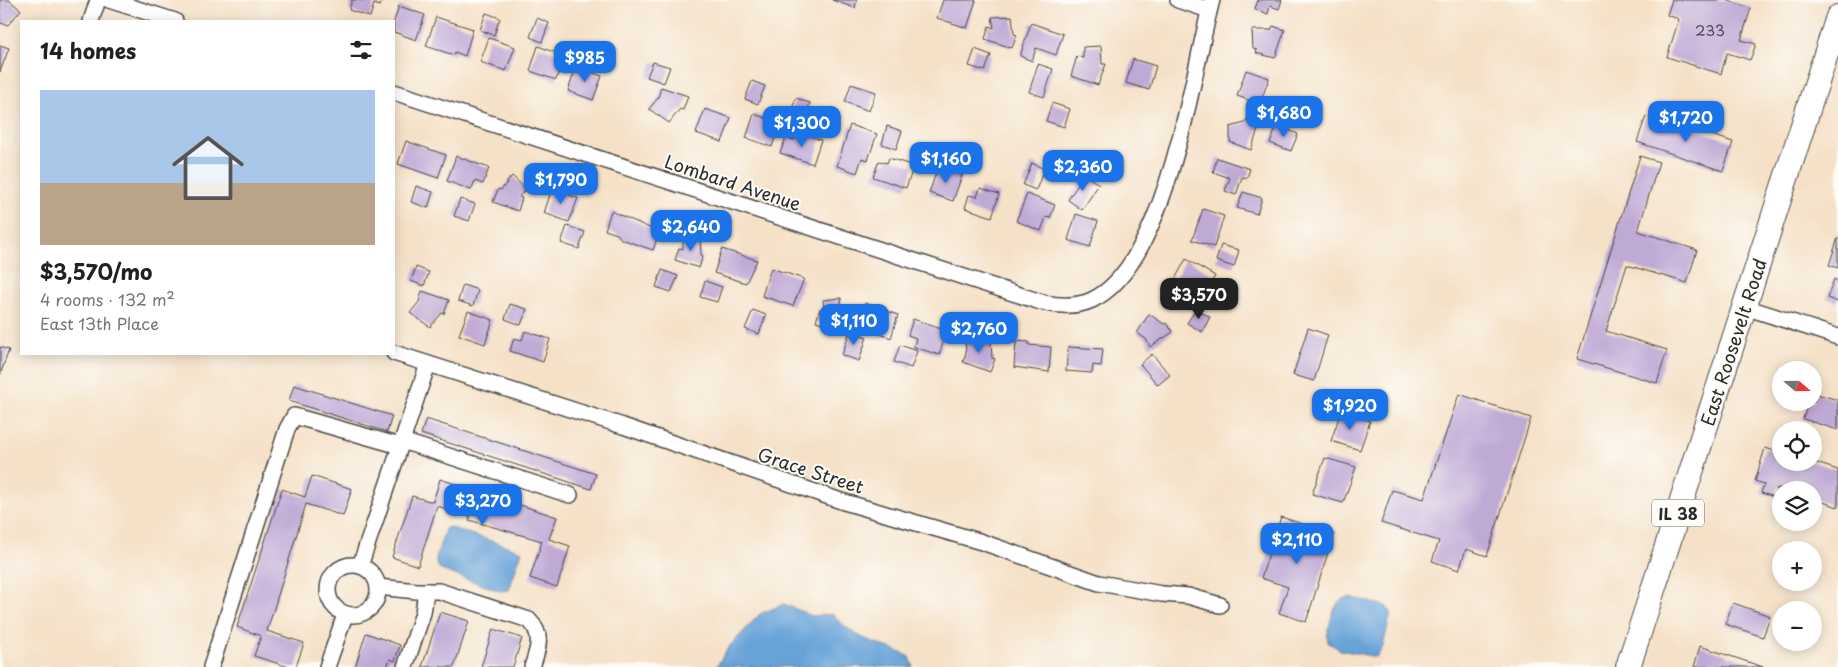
<!DOCTYPE html>
<meta charset="utf-8">
<style>
body{margin:0;font-family:"Playpen Sans",sans-serif;background:#f2f2f2;color:#202124;height:100vh;display:flex;flex-direction:column;font-size:19px;white-space:nowrap}
*{box-sizing:border-box;margin:0}
p{font-size:16px;color:#757577}
.icon{flex:none;width:28px;height:28px;fill:none;stroke:currentColor;stroke-width:2;stroke-linecap:round;stroke-linejoin:round}
.map{position:relative;flex:1;overflow:hidden}
.side{position:absolute;left:20px;top:20px;width:375px;height:335px;display:flex;flex-direction:column;background:#fff;border-radius:0px;box-shadow:0 2px 12px #0003}
.side>*{flex:none}
.needle{width:32px;rotate:110deg}
.buttons{position:absolute;left:1772px;top:361px;display:grid;gap:10px}
.buttons a{display:grid;place-items:center;width:50px;height:50px;border-radius:50%;background:#fff;box-shadow:0 2px 12px #0003;font-size:25px}
.price{position:absolute;translate:-50% -42px;padding:0 11px;border-radius:10px;background:#1a73e8;color:#fff;font-size:16px;line-height:32px;filter:drop-shadow(0 1px 2px #0008)}
.price::after{content:'';position:absolute;left:50%;top:30px;width:15px;height:11px;margin-left:-8px;background:inherit;clip-path:polygon(0 0,100% 0,50% 100%)}
.price.selected{background:#222;color:#fff}
ul{padding:0;list-style:none}
li{display:grid;align-content:center;gap:10px;height:265px;padding:0 20px}
li span{display:grid;place-items:center;height:155px;border-radius:0px;color:#555}
li>.icon{margin-inline-start:auto}
span .icon{width:90px;height:90px;fill:#fffc;stroke-width:1}
li b{font-size:21px}
h2{display:flex;justify-content:space-between;align-items:center;height:60px;padding:0 20px;font-size:21px}
.map>svg:first-child{display:block}
.water{fill:#68a3d8;stroke:#4a6782}
.building{fill:#bfa9d5}
.lines{fill:none;stroke-linecap:round;stroke-linejoin:round}
.minor-casing{stroke:#494642;stroke-width:18}
.primary-casing{stroke:#494642;stroke-width:26}
.minor{stroke:#fff;stroke-width:15}
.primary{stroke:#fff;stroke-width:24}
.labels{text-anchor:middle;dominant-baseline:central;stroke-width:4;stroke-linejoin:round;paint-order:stroke}
.number-label{font-size:15px;fill:#504a56}
.shield{fill:#fdfcf7;stroke:#6a6a68;stroke-width:1}
.shield-label{font-size:16px;font-weight:bold;fill:#2b2b2b}
.street-label{font-size:18px;fill:#2b2b2b;stroke:#fdfcf7}
</style>
<div class="map">
<svg width="1838" height="667" viewBox="0 0 1838 667">
<rect width="100%" height="100%" fill="#fdfcf7"/>
<filter id="ink" filterUnits="userSpaceOnUse"><feTurbulence type="fractalNoise" baseFrequency=".02" numOctaves="2"/><feDisplacementMap in="SourceGraphic" scale="10" xChannelSelector="R" yChannelSelector="G"/><feConvolveMatrix kernelMatrix="1 2 1 2 8 2 1 2 1" color-interpolation-filters="sRGB"/></filter>
<filter id="wash" filterUnits="userSpaceOnUse"><feTurbulence type="fractalNoise" baseFrequency=".0096" numOctaves="4" result="noise"/><feDisplacementMap in="SourceGraphic" scale="20" xChannelSelector="R" yChannelSelector="G"/><feGaussianBlur stdDeviation="1.12" result="paint"/><feColorMatrix in="noise" values="0 0 0 0 0 0 0 0 0 0 0 0 0 0 0 0 0 1.4 0 .05"/><feComposite in="paint" operator="in"/></filter>
<g filter="url(#wash)">
<rect width="100%" height="100%" fill="#f5e1c7"/>
<g class="water">
<path d="M449,527L522,551L509,590L500,591L441,570L436,563V558L445,529Z"/>
<path d="M1350,597L1386,606L1391,612L1383,647L1376,657L1340,650L1328,642L1327,636C1331,622 1332,599 1350,597Z"/>
<path d="M784,604L812,616L833,614C857,643 879,641 910,657L913,667H716L728,648L760,614Z"/>
</g>
<g id="blocks">
<g class="building">
<path d="M0,0H9L21,10L8,25L0,23Z"/>
<path d="M352,0H382L380,6L374,4L370,17L349,10Z"/>
<path d="M832,0H857L855,8Z"/>
<path d="M943,0H976L967,28L937,18Z"/>
<path d="M1258,0H1282L1279,9L1270,6L1268,14L1255,9Z"/>
<path d="M1672,0H1726L1751,8L1741,40L1756,44L1750,60L1727,53L1721,74L1667,57L1679,19L1667,15Z"/>
<path d="M399,6L425,15L416,40L394,32V21Z"/>
<path d="M486,13L500,18L494,35L480,30Z"/>
<path d="M1012,16L1014,34L1017,35L1012,48L985,39L989,26L994,28L992,17Z"/>
<path d="M436,17L473,29L465,56L455,52L454,55L426,46Z"/>
<path d="M537,18L549,23L542,42L530,37Z"/>
<path d="M1031,23L1063,34L1056,55L1036,48L1032,61L1020,56Z"/>
<path d="M1273,26L1285,30L1275,58L1256,53L1257,50L1253,49L1252,30H1271Z"/>
<path d="M489,38L515,47L506,71L480,62Z"/>
<path d="M0,45L9,48L0,72Z"/>
<path d="M538,46L564,56L556,80L530,71Z"/>
<path d="M1101,46L1102,64H1106L1098,85L1071,76L1077,56L1083,58V47Z"/>
<path d="M975,49L991,55L985,71L969,66Z"/>
<path d="M1133,59L1156,66L1149,90L1126,83Z"/>
<path d="M653,62L670,67L664,83L647,77Z"/>
<path d="M1038,64L1053,69L1044,97L1029,92Z"/>
<path d="M576,67L602,76L593,100L568,91Z"/>
<path d="M1246,70L1269,78L1260,104L1237,96Z"/>
<path d="M752,81L765,86L758,104L745,99Z"/>
<path d="M851,84L876,92L869,111L845,102Z"/>
<path d="M661,87L688,96L683,110L680,109L669,123L649,109L658,98Z"/>
<path d="M796,98L810,103L803,124L788,119Z"/>
<path d="M1286,102L1301,108L1296,125L1280,119Z"/>
<path d="M1052,103L1070,109L1064,127L1046,121Z"/>
<path d="M705,109L731,118L722,142L696,133Z"/>
<path d="M754,114L780,123L772,147L746,138Z"/>
<path d="M1646,116L1675,126L1676,123L1733,142L1723,171L1637,142Z"/>
<path d="M1247,119L1260,124L1251,150L1230,142V127L1245,123Z"/>
<path d="M850,125L877,134L868,160L862,158L857,173L837,166Z"/>
<path d="M887,126L902,131L896,149L882,144Z"/>
<path d="M1277,126L1298,134L1291,151L1270,143Z"/>
<path d="M796,132L821,140L813,164L780,153L786,138L794,140Z"/>
<path d="M406,141L446,155L438,178L398,164Z"/>
<path d="M456,156L489,168L483,184L475,181L471,190L447,181Z"/>
<path d="M1640,156L1659,162L1638,231L1697,250L1687,283L1627,265L1606,331L1667,350L1657,383L1577,359Z"/>
<path d="M889,158L914,166L906,188L873,177L879,161L887,163Z"/>
<path d="M1217,158L1250,169L1247,178L1242,177L1236,195L1225,191L1230,178L1213,172Z"/>
<path d="M1032,163L1044,169L1036,190L1023,185Z"/>
<path d="M938,167L962,175L953,201L929,193Z"/>
<path d="M1084,175L1099,184L1082,210L1068,200Z"/>
<path d="M512,176L526,189L519,197L522,198L518,211L493,202L498,189L501,190Z"/>
<path d="M416,186L433,192L428,208L411,202Z"/>
<path d="M980,188L999,194L992,217L965,208L969,195L977,197Z"/>
<path d="M552,189L578,198L569,222L544,213Z"/>
<path d="M1243,192L1262,198L1257,214L1237,208Z"/>
<path d="M1027,194L1055,205L1050,218L1046,217L1041,231L1016,221Z"/>
<path d="M460,199L475,204L469,221L454,216Z"/>
<path d="M1203,209L1224,216L1214,247L1192,240Z"/>
<path d="M611,211L659,232L653,250L621,239L617,234L605,230Z"/>
<path d="M1076,214L1098,221L1090,247L1068,240Z"/>
<path d="M567,226L585,232L579,249L561,243Z"/>
<path d="M700,237L701,255L703,256L699,268L675,260L679,248L683,249V238Z"/>
<path d="M1838,238V268L1829,265Z"/>
<path d="M1221,245L1239,250L1234,267L1216,261Z"/>
<path d="M722,249L757,260L746,283L714,273Z"/>
<path d="M1186,259L1215,276L1202,299L1186,290L1183,295L1170,288Z"/>
<path d="M416,267L429,272L424,286L411,281Z"/>
<path d="M771,268L804,279L793,306L762,296Z"/>
<path d="M662,270L678,276L671,292L656,287Z"/>
<path d="M1834,279L1838,281V302L1827,298Z"/>
<path d="M705,281L722,287L717,302L700,297Z"/>
<path d="M463,285L478,290L473,306L458,301Z"/>
<path d="M422,291L449,300L444,314L442,313L430,327L410,313L419,302Z"/>
<path d="M841,298L842,317L846,318L842,330L816,321L820,309L824,310L823,300Z"/>
<path d="M865,303L898,315L891,338L866,329L869,320L861,318Z"/>
<path d="M510,304L527,309L521,325L505,319Z"/>
<path d="M1196,309L1210,317L1202,332L1187,323Z"/>
<path d="M753,310L766,315L759,334L745,329Z"/>
<path d="M468,311L493,320L485,344L459,335Z"/>
<path d="M1149,314L1164,324L1166,323L1173,332L1150,347L1146,339L1137,333Z"/>
<path d="M913,319L947,331L939,355L914,347L916,338L908,335Z"/>
<path d="M1308,328L1328,335L1314,381L1293,375Z"/>
<path d="M525,331L550,339L543,362L510,351L514,338L522,340Z"/>
<path d="M850,331L867,337L859,361L842,355Z"/>
<path d="M991,340L992,358L995,359L990,372L963,362L966,353L965,341Z"/>
<path d="M1016,341L1029,342V345L1051,347L1049,372L1014,367Z"/>
<path d="M900,345L917,351L911,368L894,362Z"/>
<path d="M0,347L9,350L0,375Z"/>
<path d="M1068,347L1103,349L1101,366L1093,365L1092,373L1066,371Z"/>
<path d="M1152,354L1170,375L1158,385L1140,364Z"/>
<path d="M294,385L392,416L387,432L289,401Z"/>
<path d="M1814,393L1838,400V430L1803,419L1808,402H1814Z"/>
<path d="M1459,394L1531,418L1487,556L1466,549L1459,570L1432,561L1439,541L1381,523L1392,490L1424,499Z"/>
<path d="M1341,411L1370,421L1360,450L1331,441Z"/>
<path d="M426,419L596,474L591,489L421,434Z"/>
<path d="M1765,448L1781,453V462H1813L1838,470V507L1814,499V490L1777,488L1775,497L1761,493L1764,484L1755,481Z"/>
<path d="M1325,458L1356,467L1343,503L1312,494Z"/>
<path d="M312,476L352,489L343,516L306,504L267,631L304,643L296,667H289L254,656L261,636L237,627L282,489L305,497Z"/>
<path d="M440,479L557,517L549,539L570,546L557,587L530,578L542,541L469,520L471,517L437,506L418,566L392,557L412,496L433,502Z"/>
<path d="M1281,517L1334,534L1306,622L1279,613L1288,587L1261,578Z"/>
<path d="M1733,603L1770,616L1763,637L1725,624Z"/>
<path d="M440,612L469,621L454,667H422Z"/>
<path d="M493,629L522,638L513,667H481Z"/>
<path d="M366,633L400,645L395,661L390,659L387,667H355Z"/>
<path d="M1700,646L1763,667H1694Z"/>
</g>
</g>
</g>
<g filter="url(#ink)">
<use href="#blocks" fill-opacity="0" stroke="#494642" stroke-width="1"/>
<g class="lines">
<defs>
<g id="minor">
<path d="M109,0L175,21"/>
<path d="M1178,0L1209,10"/>
<path d="M91,21L98,0"/>
<path d="M394,92L1044,303C1060,306 1077,307 1092,300C1167,265 1192,74 1212,0"/>
<path d="M1745,307L1838,337"/>
<path d="M394,353L623,426L841,501L982,542L1099,583L1162,594L1188,596L1220,605"/>
<path d="M402,441L570,495"/>
<circle cx="353" cy="590" r="25"/>
<path d="M360,566L428,364"/>
<path d="M378,587L417,591H439L529,620C544,635 538,649 532,667"/>
<path d="M211,667L287,429L294,416L400,446"/>
<path d="M327,667L345,615"/>
<path d="M405,667L423,613L426,591"/>
</g>
<path id="primary" d="M1628,667L1838,17"/>
</defs>
<use href="#minor" class="minor-casing"/>
<use href="#primary" class="primary-casing"/>
<use href="#minor" class="minor"/>
<use href="#primary" class="primary"/>
</g>
</g>
<g class="labels">
<g class="number-label">
<text x="1710" y="29">233</text>
</g>
<rect class="shield" x="1652" y="499.5" width="52" height="27" rx="4"/>
<g class="shield-label">
<text x="1678" y="513">IL 38</text>
</g>
<g class="street-label">
<text transform="translate(733 182) rotate(18)">Lombard Avenue</text>
<text transform="translate(1733 342) rotate(-72)">East Roosevelt Road</text>
<text transform="translate(811 470) rotate(18)">Grace Street</text>
</g>
</g>
</svg>
<div class="buttons">
<a><svg class="needle" viewBox="-14 -14 28 28"><path d="M0-13l5 13h-10z" fill="#e53935"/><path d="M0 13l5-13h-10z" fill="#757577"/></svg></a>
<a><svg class="icon" aria-label="locate" viewBox="0 0 24 24"><circle cx="12" cy="12" r="6"/><path d="M12 2v4M12 18v4M2 12h4M18 12h4"/></svg></a>
<a><svg class="icon" aria-label="layers" viewBox="0 0 24 24"><path d="M12 4l9 5-9 5-9-5zM3 14l9 5 9-5"/></svg></a>
<a>+</a>
<a>−</a>
</div>
<b class="price" style="left:585px;top:83px">$985</b>
<b class="price" style="left:1284px;top:138px">$1,680</b>
<b class="price" style="left:1686px;top:143px">$1,720</b>
<b class="price" style="left:802px;top:148px">$1,300</b>
<b class="price" style="left:946px;top:184px">$1,160</b>
<b class="price" style="left:1083px;top:192px">$2,360</b>
<b class="price" style="left:561px;top:205px">$1,790</b>
<b class="price" style="left:691px;top:252px">$2,640</b>
<b class="price selected" style="left:1199px;top:320px">$3,570</b>
<b class="price" style="left:854px;top:346px">$1,110</b>
<b class="price" style="left:979px;top:354px">$2,760</b>
<b class="price" style="left:1350px;top:431px">$1,920</b>
<b class="price" style="left:483px;top:526px">$3,270</b>
<b class="price" style="left:1297px;top:565px">$2,110</b>
<section class="side">
<h2>14 homes<svg class="icon" aria-label="filters" viewBox="0 0 24 24"><path d="M4 7h16M4 17h16"/><circle cx="9" cy="7" r="2"/><circle cx="15" cy="17" r="2"/></svg></h2>
<ul>
<li><span style="background:linear-gradient(#a9c7e8 60%,#b9a48a 0)"><svg class="icon" aria-label="home" viewBox="0 0 24 24"><path d="M3 11l9-7 9 7M6 9v11h12V9"/></svg></span><div><b>$3,570/mo</b><p>4 rooms · 132 m²</p><p>East 13th Place</p></div></li>
</ul>
</section>
</div>
